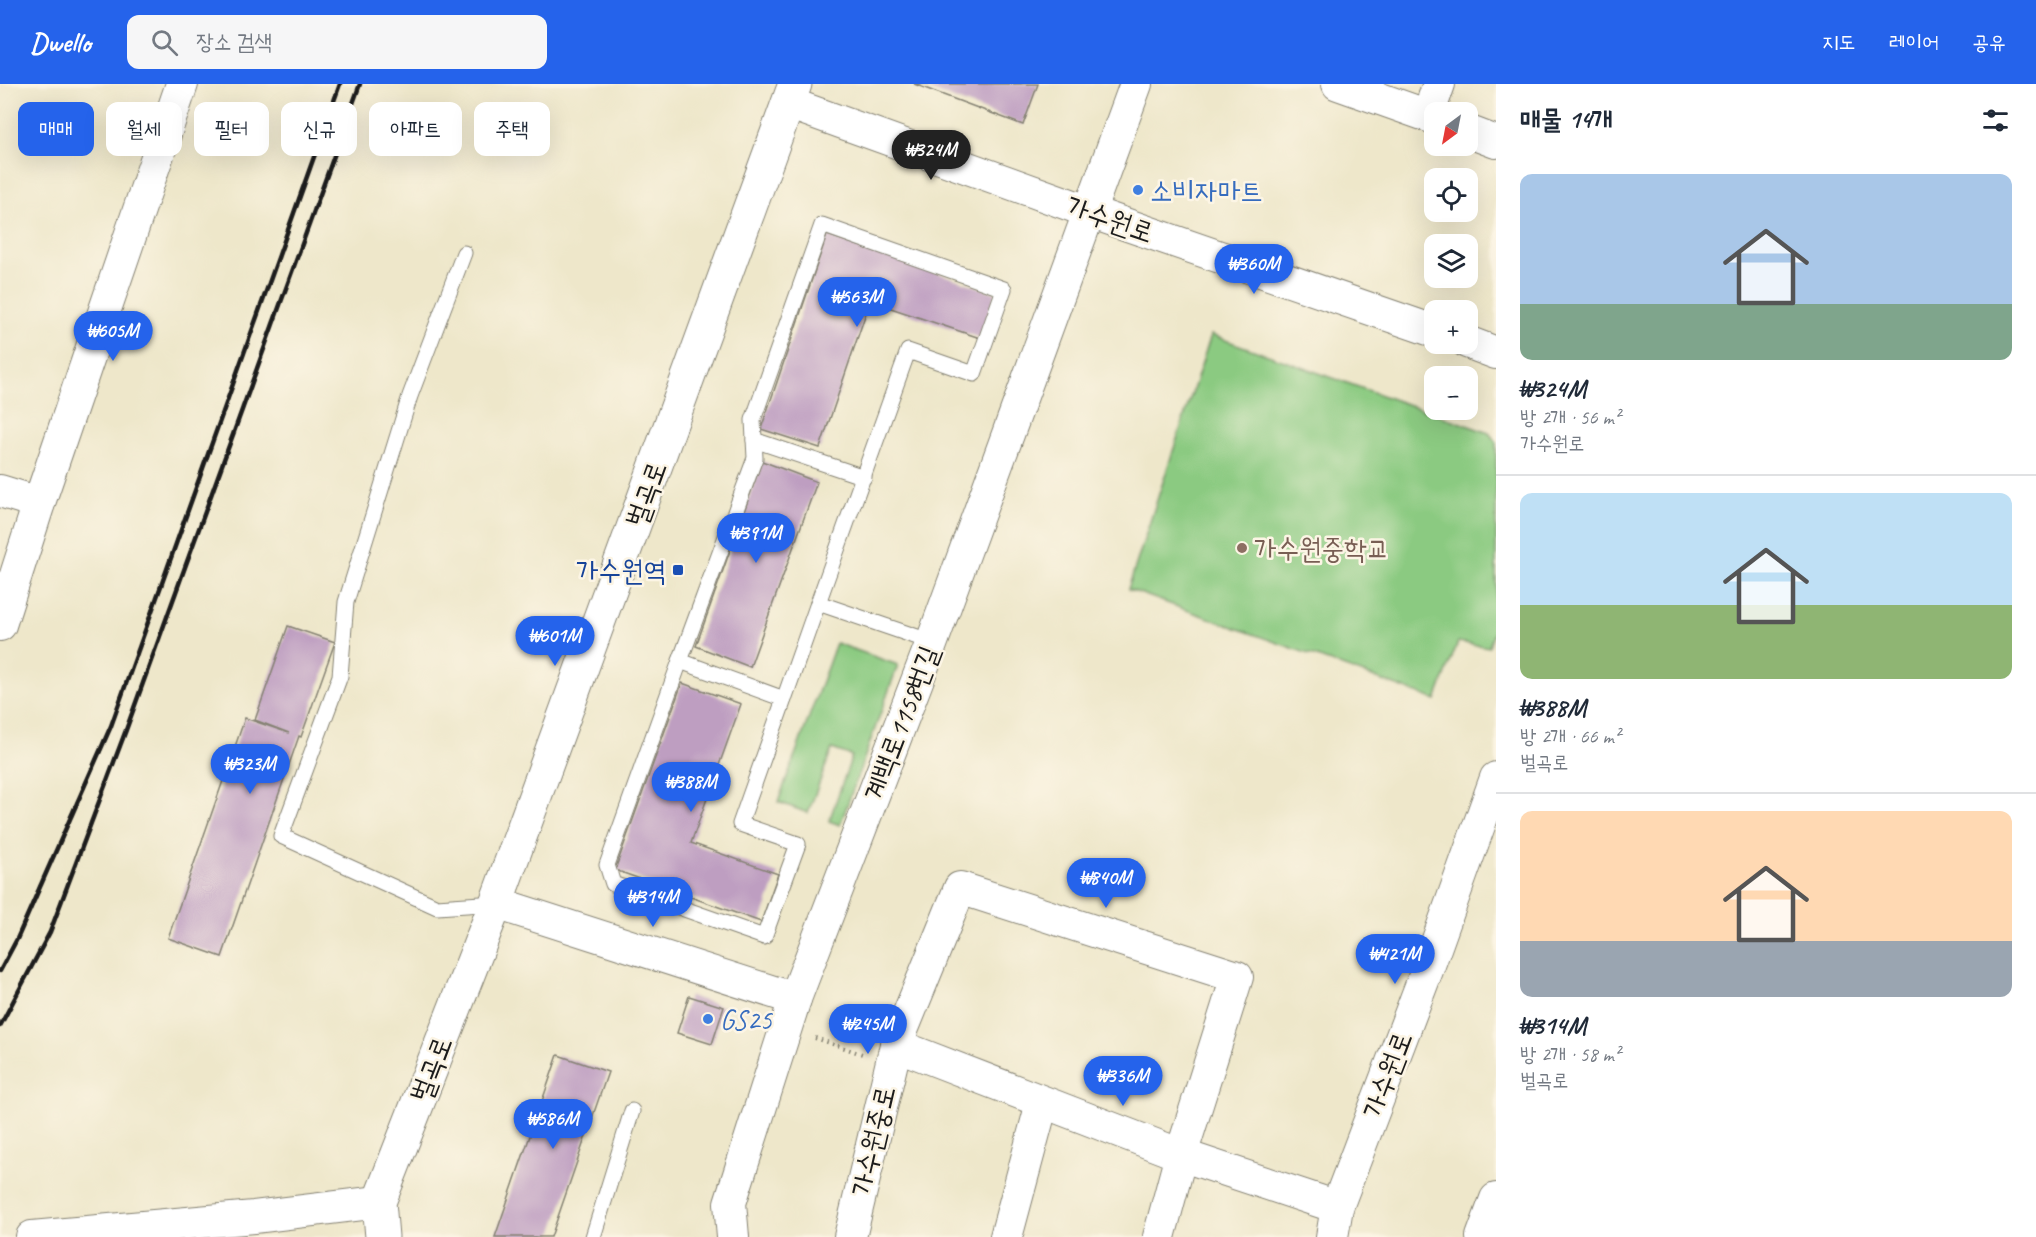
<!DOCTYPE html>
<html lang="ko">
<meta charset="utf-8">
<style>
body{margin:0;font-family:Caveat,"Poor Story",sans-serif;background:#f6f6f7;color:#1f2937;height:100vh;display:flex;flex-direction:column;font-size:22px;white-space:nowrap}
*{box-sizing:border-box;margin:0}
p{font-size:20px;color:#747a83}
.icon{flex:none;width:33px;height:33px;fill:none;stroke:currentColor;stroke-width:2;stroke-linecap:round;stroke-linejoin:round}
.map{position:relative;flex:1;overflow:hidden}
.drawer{display:flex;flex-direction:column;background:#fff;width:540px}
.drawer>*{flex:none}
.guide{position:absolute;left:18px;top:18px;width:570px;height:54px;display:flex;gap:12px}
.needle{width:39px;rotate:212deg}
.buttons{position:absolute;left:1424px;top:18px;display:grid;gap:12px}
.buttons a{display:grid;place-items:center;width:54px;height:54px;border-radius:12px;background:#fff;box-shadow:0 6px 24px #0002;font-size:30px}
.price{position:absolute;translate:-50% -51px;padding:0 14px;border-radius:21px;background:#2563eb;color:#fff;font-size:20px;line-height:39px;filter:drop-shadow(0 2px 3px #0008)}
.price::after{content:'';position:absolute;left:50%;top:36px;width:18px;height:14px;margin-left:-9px;background:inherit;clip-path:polygon(0 0,100% 0,50% 100%)}
.price.active{background:#222;color:#fff}
ul{padding:0;list-style:none}
li{display:grid;align-content:center;gap:12px;height:318px;padding:0 24px}
li+li{border-top:2px solid #e0e1e3}
li span{display:grid;place-items:center;height:186px;border-radius:12px;color:#555}
li>.icon{margin-inline-start:auto}
span .icon{width:108px;height:108px;fill:#fffc;stroke-width:1}
li b{font-size:26px}
h2{display:flex;justify-content:space-between;align-items:center;height:72px;padding:0 24px;font-size:26px}
.chip{padding:0 21px;border-radius:12px;background:#fff;box-shadow:0 6px 24px #0002;font-size:21px;line-height:54px}
.chip.active{background:#2563eb;color:#fff}
header{display:flex;align-items:center;gap:36px;box-sizing:border-box;height:84px;padding:0 30px;background:#2563eb;color:#fff}
header strong{font-size:28px}
nav{display:flex;gap:33px;margin-inline-start:auto;font-size:21px}
.search{width:420px;height:54px;background:#f6f6f7;display:flex;align-items:center;gap:15px;box-sizing:border-box;padding:0 21px;border-radius:12px;color:#747a83;font-size:22px}
main{display:flex;flex:1;min-height:0}
.map>svg:first-child{display:block}
.green{fill:#8bca81;stroke:#54734e;stroke-width:1.5}
.building{fill:#be9ec1}
.lines{fill:none;stroke-linecap:round;stroke-linejoin:round}
.service-casing{stroke:#858273;stroke-width:17}
.minor-casing{stroke:#858273;stroke-width:34}
.tertiary-casing{stroke:#858273;stroke-width:35}
.path{stroke:#858273;stroke-width:4;stroke-dasharray:1.5 4.5;stroke-linecap:butt}
.service{stroke:#fff;stroke-width:15}
.minor{stroke:#fff;stroke-width:32}
.tertiary{stroke:#fff;stroke-width:33}
.rail{stroke:#1c1c1c;stroke-width:4.5}
.shop-dot{fill:#3f7fe0;stroke:#fcf5e5;stroke-width:2}
.education-dot{fill:#8d6e63;stroke:#fcf5e5;stroke-width:2}
.transit-dot{fill:#1a4fb4;stroke:#fcf5e5;stroke-width:2}
.labels{text-anchor:middle;dominant-baseline:central;stroke-width:5;stroke-linejoin:round;paint-order:stroke}
.shop-label{font-size:28px;fill:#366cbe;stroke:#fcf5e5;text-anchor:start}
.street-label{font-size:28px;fill:#1c1c1c;stroke:#fcf5e5}
.education-label{font-size:28px;fill:#785e54;stroke:#fcf5e5;text-anchor:start}
.transit-label{font-size:28px;fill:#164399;stroke:#fcf5e5;text-anchor:end}
</style>
<header>
<strong>Dwello</strong>
<div class="search"><svg class="icon" aria-label="search" viewBox="0 0 24 24"><circle cx="10" cy="10" r="6"/><path d="M15 15l6 6"/></svg>장소 검색</div>
<nav><a>지도</a><a>레이어</a><a>공유</a></nav>
</header>
<main>
<div class="map">
<svg width="1496" height="1153" viewBox="0 0 1496 1153">
<rect width="100%" height="100%" fill="#fcf5e5"/>
<filter id="ink" filterUnits="userSpaceOnUse"><feTurbulence type="fractalNoise" baseFrequency=".0167" numOctaves="2"/><feDisplacementMap in="SourceGraphic" scale="12" xChannelSelector="R" yChannelSelector="G"/><feConvolveMatrix kernelMatrix="1 2 1 2 8 2 1 2 1" color-interpolation-filters="sRGB"/></filter>
<filter id="wash" filterUnits="userSpaceOnUse"><feTurbulence type="fractalNoise" baseFrequency=".008" numOctaves="4" result="noise"/><feDisplacementMap in="SourceGraphic" scale="24" xChannelSelector="R" yChannelSelector="G"/><feGaussianBlur stdDeviation="1.35" result="paint"/><feColorMatrix in="noise" values="0 0 0 0 0 0 0 0 0 0 0 0 0 0 0 0 0 1.4 0 .05"/><feComposite in="paint" operator="in"/></filter>
<g filter="url(#wash)">
<rect width="100%" height="100%" fill="#eee7ca"/>
<g class="green">
<path d="M1211,251L1489,349L1496,358V542L1489,563L1458,558L1436,616L1128,505Z"/>
<path d="M836,559L898,581L840,741L829,737L852,672L832,665L808,729L778,718Z"/>
</g>
<g id="blocks">
<g class="building">
<path d="M914,0H1038L1023,41Z"/>
<path d="M827,151L996,209L980,254L870,217L820,364L761,345Z"/>
<path d="M762,377L817,398L750,583L696,562Z"/>
<path d="M288,542L335,558L301,653L299,652L222,873L168,854L245,634L289,649L255,636Z"/>
<path d="M682,599L741,620L691,759L778,790L761,838L615,786Z"/>
<path d="M689,912L724,923L712,960L677,949Z"/>
<path d="M558,971L608,988L551,1153H495Z"/>
</g>
</g>
</g>
<g filter="url(#ink)">
<use href="#blocks" fill-opacity="0" stroke="#858273" stroke-width="1.5"/>
<g class="lines">
<defs>
<g id="service">
<path d="M464,169L410,312L346,518L340,592L281,752L437,823L496,819"/>
<path d="M754,356L864,393"/>
<path d="M680,577L607,781L613,800L764,853L798,760L740,740L818,519L932,558"/>
<path d="M784,615L680,577L755,374L753,336L822,141L1004,205L974,290L908,267L818,519"/>
<path d="M593,1153L632,1027"/>
</g>
<g id="minor">
<path d="M1338,0L1434,34"/>
<path d="M788,19L1090,128L1434,247"/>
<path d="M1428,31L1439,0"/>
<path d="M1467,47L1496,58"/>
<path d="M1467,258L1496,269"/>
<path d="M0,407L39,419"/>
<path d="M0,541L39,419L182,0"/>
<path d="M496,819L795,915"/>
<path d="M896,961L1181,1071L1337,1123"/>
<path d="M32,1153L254,1133L379,1118"/>
<path d="M733,1153L730,1119L795,915L932,558L1136,0"/>
<path d="M850,1153L896,961L960,804L1237,893L1181,1071L1159,1153"/>
<path d="M1006,1153L1042,1019"/>
<path d="M1332,1153L1337,1123L1429,881L1496,694"/>
<path d="M1482,1153L1496,1115"/>
</g>
<path id="tertiary" d="M382,1153L379,1118L496,819L795,0"/>
</defs>
<use href="#service" class="service-casing"/>
<use href="#minor" class="minor-casing"/>
<use href="#tertiary" class="tertiary-casing"/>
<path class="path" d="M815,954L862,970"/>
<use href="#service" class="service"/>
<use href="#minor" class="minor"/>
<use href="#tertiary" class="tertiary"/>
<g class="rail">
<path d="M0,887L17,855L111,642L340,0"/>
<path d="M0,942L50,848L126,646L360,0"/>
</g>
</g>
</g>
<g class="shop-dot">
<circle cx="1138" cy="106" r="6"/>
<circle cx="708" cy="935" r="6"/>
</g>
<circle class="education-dot" cx="1242" cy="464" r="6"/>
<rect class="transit-dot" x="672" y="480" width="12" height="12" rx="3"/>
<g class="labels">
<g class="shop-label">
<text x="1150" y="106">소비자마트</text>
<text x="720" y="935">GS25</text>
</g>
<g class="street-label">
<text transform="translate(1110 135) rotate(19)">가수원로</text>
<text transform="translate(646 410) rotate(-70)">벌곡로</text>
<text transform="translate(901 639) rotate(-69)">계백로1158번길</text>
<text transform="translate(431 985) rotate(-69)">벌곡로</text>
<text transform="translate(1387 991) rotate(-69)">가수원로</text>
<text transform="translate(873 1057) rotate(-77)">가수원중로</text>
</g>
<g class="education-label">
<text x="1254" y="464">가수원중학교</text>
</g>
<g class="transit-label">
<text x="666" y="486">가수원역</text>
</g>
</g>
</svg>
<div class="buttons">
<a><svg class="needle" viewBox="-14 -14 28 28"><path d="M0-13l5 13h-10z" fill="#e53935"/><path d="M0 13l5-13h-10z" fill="#747a83"/></svg></a>
<a><svg class="icon" aria-label="locate" viewBox="0 0 24 24"><circle cx="12" cy="12" r="6"/><path d="M12 2v4M12 18v4M2 12h4M18 12h4"/></svg></a>
<a><svg class="icon" aria-label="layers" viewBox="0 0 24 24"><path d="M12 4l9 5-9 5-9-5zM3 14l9 5 9-5"/></svg></a>
<a>+</a>
<a>−</a>
</div>
<b class="price active" style="left:931px;top:97px">₩324M</b>
<b class="price" style="left:1254px;top:211px">₩360M</b>
<b class="price" style="left:857px;top:244px">₩563M</b>
<b class="price" style="left:113px;top:278px">₩605M</b>
<b class="price" style="left:756px;top:480px">₩391M</b>
<b class="price" style="left:555px;top:583px">₩601M</b>
<b class="price" style="left:250px;top:711px">₩323M</b>
<b class="price" style="left:691px;top:729px">₩388M</b>
<b class="price" style="left:1106px;top:825px">₩840M</b>
<b class="price" style="left:653px;top:844px">₩314M</b>
<b class="price" style="left:1395px;top:901px">₩421M</b>
<b class="price" style="left:868px;top:971px">₩245M</b>
<b class="price" style="left:1123px;top:1023px">₩336M</b>
<b class="price" style="left:553px;top:1066px">₩586M</b>
<div class="guide">
<a class="chip active">매매</a>
<a class="chip">월세</a>
<a class="chip">필터</a>
<a class="chip">신규</a>
<a class="chip">아파트</a>
<a class="chip">주택</a>
</div>
</div>
<section class="drawer">
<h2>매물 14개<svg class="icon" aria-label="filters" viewBox="0 0 24 24"><path d="M4 7h16M4 17h16"/><circle cx="9" cy="7" r="2"/><circle cx="15" cy="17" r="2"/></svg></h2>
<ul>
<li><span style="background:linear-gradient(#a9c7e8 70%,#7fa58c 0)"><svg class="icon" aria-label="home" viewBox="0 0 24 24"><path d="M3 11l9-7 9 7M6 9v11h12V9"/></svg></span><div><b>₩324M</b><p>방 2개 · 56 m²</p><p>가수원로</p></div></li>
<li><span style="background:linear-gradient(#bfe0f5 60%,#8fb573 0)"><svg class="icon" aria-label="home" viewBox="0 0 24 24"><path d="M3 11l9-7 9 7M6 9v11h12V9"/></svg></span><div><b>₩388M</b><p>방 2개 · 66 m²</p><p>벌곡로</p></div></li>
<li><span style="background:linear-gradient(#ffd9b3 70%,#9aa5b1 0)"><svg class="icon" aria-label="home" viewBox="0 0 24 24"><path d="M3 11l9-7 9 7M6 9v11h12V9"/></svg></span><div><b>₩314M</b><p>방 2개 · 58 m²</p><p>벌곡로</p></div></li>
</ul>
</section>
</main>
